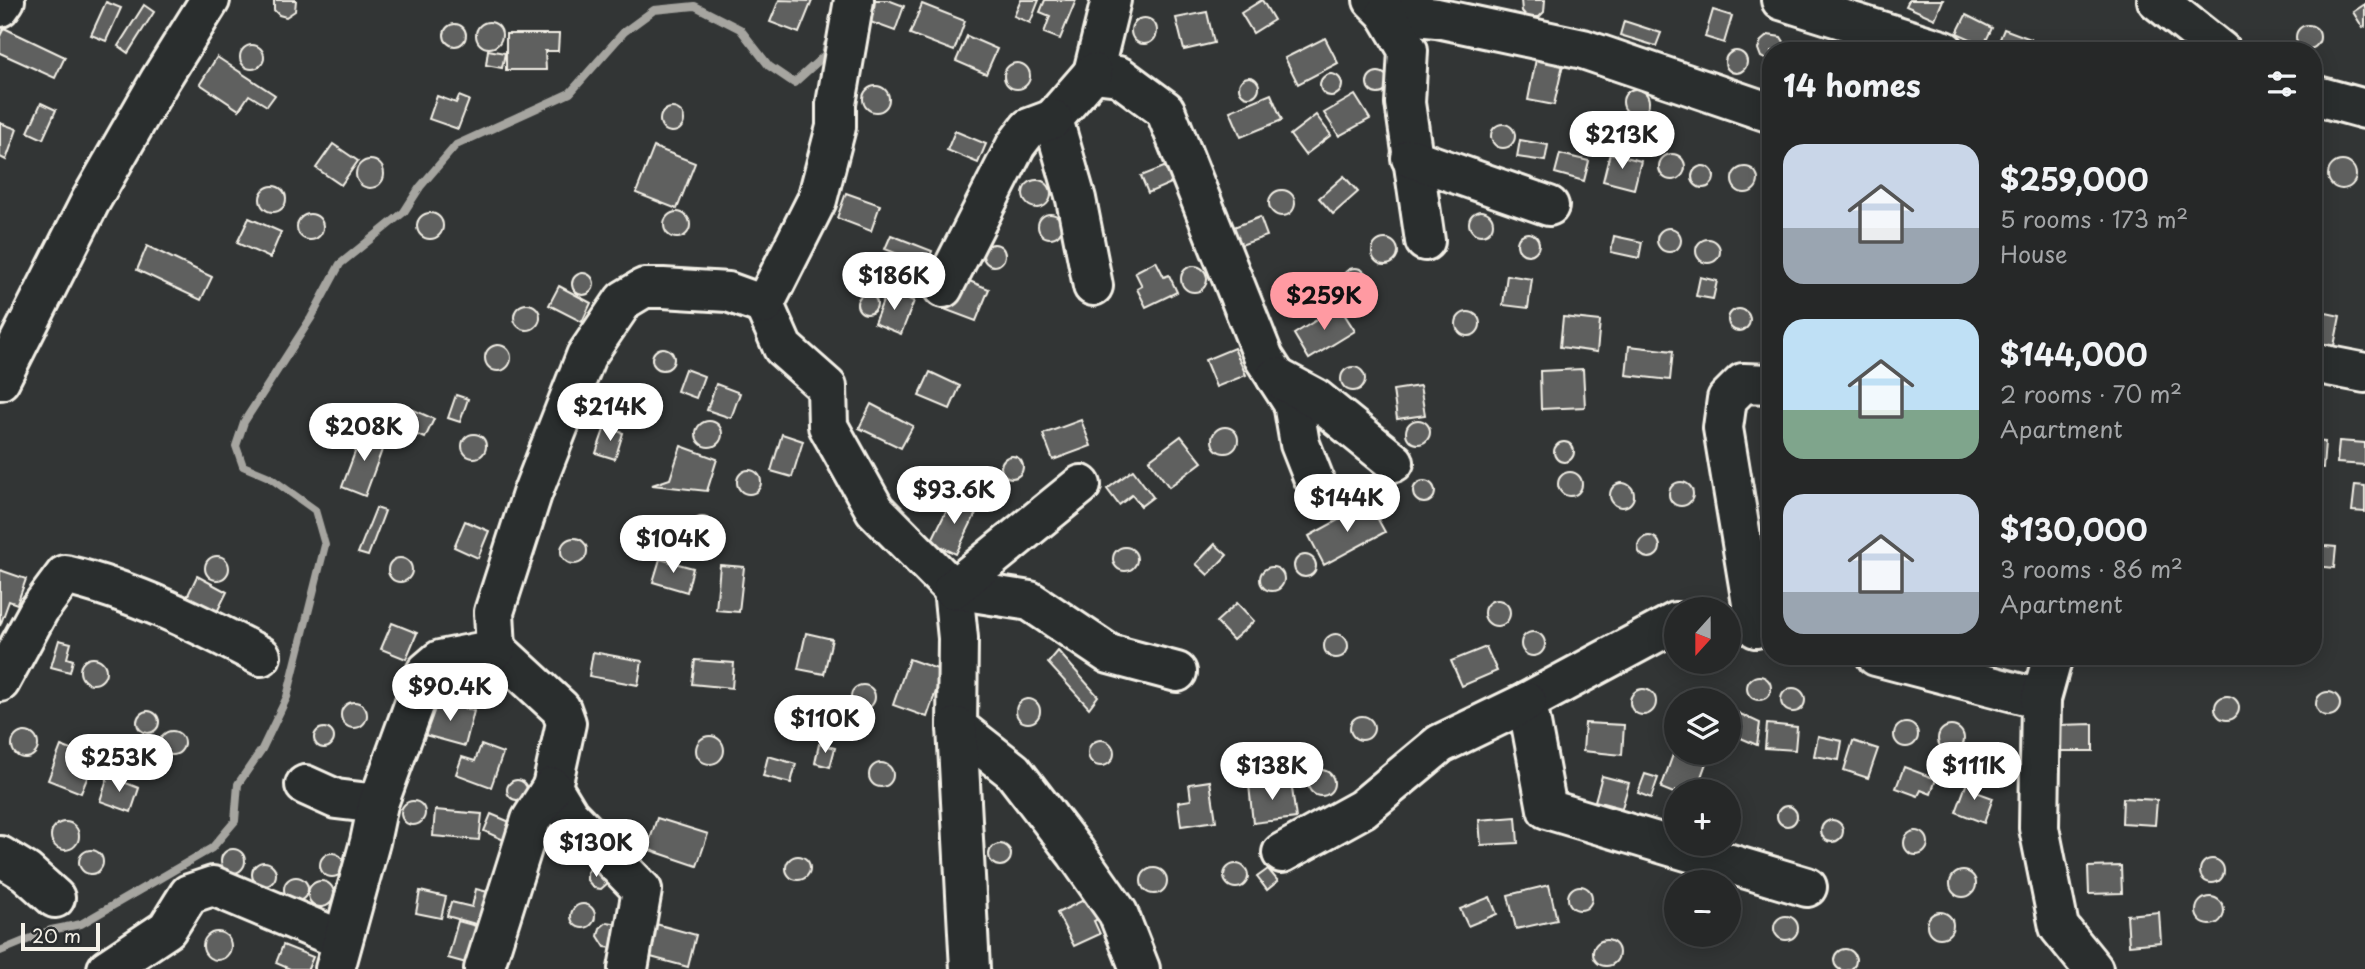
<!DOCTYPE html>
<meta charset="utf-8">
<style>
body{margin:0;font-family:"Playpen Sans",sans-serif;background:#323434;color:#f1f3f6;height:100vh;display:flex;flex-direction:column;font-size:26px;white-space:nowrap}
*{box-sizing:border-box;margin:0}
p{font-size:23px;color:#a4a6a8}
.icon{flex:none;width:38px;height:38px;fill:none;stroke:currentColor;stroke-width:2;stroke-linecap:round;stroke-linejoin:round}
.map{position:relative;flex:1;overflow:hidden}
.sheet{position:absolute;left:1762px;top:42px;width:560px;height:623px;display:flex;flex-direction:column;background:#262828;border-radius:28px;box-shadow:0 4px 18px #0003,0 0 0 2px #424445}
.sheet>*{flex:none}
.needle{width:46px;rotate:201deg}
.fabs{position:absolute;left:1664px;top:597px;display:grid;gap:14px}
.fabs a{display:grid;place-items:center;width:77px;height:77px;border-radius:50%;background:#262828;box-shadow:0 4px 18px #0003,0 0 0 2px #424445;font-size:35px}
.scale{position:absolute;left:21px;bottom:18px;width:79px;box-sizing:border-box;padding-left:7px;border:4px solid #f4f1e8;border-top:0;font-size:19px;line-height:24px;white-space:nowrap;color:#f4f1e8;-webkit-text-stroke:5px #2a2d2e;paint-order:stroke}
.price{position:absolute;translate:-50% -60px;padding:0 16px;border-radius:24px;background:#fff;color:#222;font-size:23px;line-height:46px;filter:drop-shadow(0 2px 4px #0008)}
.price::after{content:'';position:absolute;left:50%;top:42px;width:21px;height:16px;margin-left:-10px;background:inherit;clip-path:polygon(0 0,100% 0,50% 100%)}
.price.current{background:#ff9aa2;color:#111}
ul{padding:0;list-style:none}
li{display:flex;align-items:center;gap:21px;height:175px;padding:0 21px}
li span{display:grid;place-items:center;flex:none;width:196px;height:140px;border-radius:21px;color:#555}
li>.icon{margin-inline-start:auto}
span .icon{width:84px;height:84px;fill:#fffc;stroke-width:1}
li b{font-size:30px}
h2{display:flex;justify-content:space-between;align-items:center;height:84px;padding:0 21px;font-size:30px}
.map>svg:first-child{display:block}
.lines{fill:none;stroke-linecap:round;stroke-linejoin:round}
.stream{stroke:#a6a5a0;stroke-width:8}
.building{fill:#5f605f;stroke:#f4f1e8;stroke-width:2}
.minor-casing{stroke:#f4f1e8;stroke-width:44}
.minor{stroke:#2a2d2e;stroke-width:38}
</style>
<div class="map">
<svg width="2365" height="969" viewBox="0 0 2365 969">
<rect width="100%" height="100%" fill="#323535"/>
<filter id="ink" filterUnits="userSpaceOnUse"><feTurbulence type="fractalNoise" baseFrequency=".0143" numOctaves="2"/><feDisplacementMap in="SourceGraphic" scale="14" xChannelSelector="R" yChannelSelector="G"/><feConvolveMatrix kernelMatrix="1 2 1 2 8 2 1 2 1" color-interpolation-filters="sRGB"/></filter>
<g filter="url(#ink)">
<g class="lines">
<path class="stream" d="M0,951L51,930L81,924L212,848L235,821L238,784L262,749L287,697L325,545L315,510L269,477L243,466L236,446L244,422L311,318L340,264L404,212L420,187L456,145L570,93L624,32L654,10L695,6L740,29L769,66L794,83L825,55L827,45"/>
</g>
<g class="building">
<path d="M274,0H296L295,11L286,17L279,15L274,10Z"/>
<path d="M779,0L812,1L799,33L770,22Z"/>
<path d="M869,0H888L904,6L895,31L862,19Z"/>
<path d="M1021,0H1039L1030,23L1014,16Z"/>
<path d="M1045,0H1076L1060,39L1044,33L1050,16L1040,12Z"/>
<path d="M1262,0L1274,20L1253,33L1241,13Z"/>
<path d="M1521,0H1545L1544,12L1539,17H1527L1522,11Z"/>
<path d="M1909,0H1943L1935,19L1906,6Z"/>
<path d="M106,2L121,8L106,41L91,35Z"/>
<path d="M922,4L965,21L954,51L910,34Z"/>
<path d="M2365,4V27L2363,28L2353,12Z"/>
<path d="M144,5L154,12L128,53L118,46Z"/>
<path d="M1713,10L1732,16L1724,43L1705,37Z"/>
<path d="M1207,12L1214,43L1184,50L1176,18Z"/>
<path d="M1966,15L1992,28L1984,45L1957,33Z"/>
<circle cx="1144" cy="31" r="13"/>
<path d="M1624,21L1661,33L1656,46L1620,35Z"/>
<circle cx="489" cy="35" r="13"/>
<circle cx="455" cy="35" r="11"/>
<circle cx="2308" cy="37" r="12"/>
<path d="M4,28L65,57L55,78L0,53V36Z"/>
<path d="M2004,29L2031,39L2026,51H1995Z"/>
<path d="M506,34H559L558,51H545L546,70H506Z"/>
<path d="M1768,35L1781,37L1786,45V51H1771V62L1761,57L1758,49L1761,41Z"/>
<path d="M967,36L997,49L986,74L956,61Z"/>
<path d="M1325,38L1338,63L1298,84L1285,58Z"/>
<circle cx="252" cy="57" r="12"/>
<path d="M488,50L505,53L502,68L486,65Z"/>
<circle cx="1736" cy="62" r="11"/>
<path d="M217,57L275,95L267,106L249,95L239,110L200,84Z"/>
<path d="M1536,59L1563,64L1554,105L1528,100Z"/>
<circle cx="1017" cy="76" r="13"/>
<circle cx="1378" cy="83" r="11"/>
<circle cx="1331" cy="85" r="11"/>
<circle cx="1249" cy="87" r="10"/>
<circle cx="876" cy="99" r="13"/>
<circle cx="1636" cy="102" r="13"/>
<path d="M1271,94L1282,120L1241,137L1230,111Z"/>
<path d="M1355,95L1370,119L1339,136L1324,113Z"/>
<path d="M437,96L456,103L459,96L469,100L458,129L429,119Z"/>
<path d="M41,103L56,110L43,139L28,132Z"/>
<circle cx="672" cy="120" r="12"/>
<path d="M1316,115L1331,135L1305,155L1290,135Z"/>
<circle cx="1629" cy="131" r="11"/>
<path d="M0,123L17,129L6,160L0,157Z"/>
<circle cx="1503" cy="136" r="12"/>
<path d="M955,131L986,144L978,163L947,150Z"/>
<path d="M1520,140L1548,145L1545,161L1517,157Z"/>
<path d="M333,144L358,161L341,185L316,168Z"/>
<path d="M654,147L695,163L677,209L636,193Z"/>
<path d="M1610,153L1641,161L1634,189L1603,181Z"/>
<circle cx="1672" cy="167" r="13"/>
<path d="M1560,154L1589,161L1584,181L1555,173Z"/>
<circle cx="370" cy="174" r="14"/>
<circle cx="2342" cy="175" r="14"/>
<path d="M1169,165L1176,181L1148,193L1141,176Z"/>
<circle cx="1703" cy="177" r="11"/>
<circle cx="1745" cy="180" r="13"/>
<path d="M1344,176L1358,192L1333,214L1319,198Z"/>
<circle cx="1037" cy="194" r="14"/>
<circle cx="273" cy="199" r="13"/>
<circle cx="1282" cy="203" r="13"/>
<path d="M846,193L880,205L871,231L837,218Z"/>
<circle cx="1481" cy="223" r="12"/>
<circle cx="677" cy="225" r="13"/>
<circle cx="430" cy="226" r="13"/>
<circle cx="1050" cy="226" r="12"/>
<circle cx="310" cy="227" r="13"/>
<path d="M1260,217L1267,236L1238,246L1231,228Z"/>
<path d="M249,218L281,232L270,258L237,243Z"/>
<circle cx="1669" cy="240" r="12"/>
<circle cx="1528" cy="244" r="11"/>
<path d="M891,235L932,251L922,279L893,267L898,254L885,249Z"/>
<path d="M1614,236L1642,242L1639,258L1611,252Z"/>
<circle cx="1708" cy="251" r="12"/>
<circle cx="1385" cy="252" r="13"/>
<circle cx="994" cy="255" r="11"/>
<path d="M147,246L212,277L201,300L137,270Z"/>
<path d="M1156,261L1164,277L1169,275L1177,292L1146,307L1137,289L1142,286L1135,272Z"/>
<circle cx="1194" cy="279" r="13"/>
<circle cx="1355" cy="281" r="13"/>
<circle cx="583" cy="284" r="11"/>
<path d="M1507,275L1532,279L1528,308L1503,305Z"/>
<path d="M957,276L989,289L976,321L944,309Z"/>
<path d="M1700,277L1717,281L1713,299L1696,296Z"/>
<path d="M559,286L591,303L582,322L549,305Z"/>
<path d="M887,291L914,301L901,334L874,323Z"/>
<circle cx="867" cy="304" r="10"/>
<circle cx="527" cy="317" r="13"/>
<path d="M1339,306L1355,331L1309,359L1294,334Z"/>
<circle cx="1739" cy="320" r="11"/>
<path d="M2317,311L2340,316L2334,346L2314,342V319L2316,320Z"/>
<circle cx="1468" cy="324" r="12"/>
<path d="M1563,317L1600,321L1597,352L1560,347Z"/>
<circle cx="498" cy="358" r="13"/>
<path d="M1629,346L1673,351L1670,380L1626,375Z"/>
<circle cx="663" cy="359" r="11"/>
<path d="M1234,348L1246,375L1216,387L1205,360Z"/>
<circle cx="1353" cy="379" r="12"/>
<path d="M685,369L704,376L696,398L677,391Z"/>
<path d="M1583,369L1585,407L1541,409L1540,371Z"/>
<path d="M930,372L960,386L950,409L919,396Z"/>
<path d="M716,384L740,393L731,418L707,410Z"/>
<path d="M1420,386L1425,415L1397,419L1393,390Z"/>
<path d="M456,395L468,399L460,422L448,418Z"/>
<path d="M871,404L913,426L901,448L859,428Z"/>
<path d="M409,408L434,419L425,438L400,428Z"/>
<path d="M1081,420L1091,446L1053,460L1043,434Z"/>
<circle cx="1418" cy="432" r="12"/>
<circle cx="709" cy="434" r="13"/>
<circle cx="1225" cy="440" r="13"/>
<path d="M605,427L623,433L615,459L596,453Z"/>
<path d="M363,431L386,439L365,496L342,487Z"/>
<circle cx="474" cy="446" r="12"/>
<path d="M782,434L803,441L792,477L771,471Z"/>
<path d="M1181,436L1202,462L1169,487L1149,460Z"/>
<path d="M2314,441L2325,442L2323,468L2314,467Z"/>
<path d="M2339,441L2365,443V465L2337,463Z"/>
<circle cx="1564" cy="452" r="10"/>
<path d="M681,446L717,459L707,491L652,485L670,479Z"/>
<circle cx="1012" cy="467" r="11"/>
<circle cx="749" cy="482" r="12"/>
<path d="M1133,470L1153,497L1141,506L1132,495L1119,505L1107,489Z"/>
<circle cx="1570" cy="484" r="12"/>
<circle cx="1424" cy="492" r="11"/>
<circle cx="1681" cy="494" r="12"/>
<circle cx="1622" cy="495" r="12"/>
<path d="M2355,485L2365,486V512L2352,511Z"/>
<path d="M952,499L977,511L956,554L931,542Z"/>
<path d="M1369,503L1385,532L1324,565L1309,536Z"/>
<path d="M376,508L385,511L368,556L358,553Z"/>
<path d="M2314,510L2321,514L2323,521L2321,529L2314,533Z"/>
<circle cx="702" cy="529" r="12"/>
<path d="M465,521L489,531L478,558L454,547Z"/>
<circle cx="1649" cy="547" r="11"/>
<circle cx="574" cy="551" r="13"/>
<path d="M1215,544L1227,555L1208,575L1196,564Z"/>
<path d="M2314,545L2336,547L2334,568L2314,566Z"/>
<circle cx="1125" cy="559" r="12"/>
<circle cx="1305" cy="566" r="11"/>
<circle cx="217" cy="568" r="12"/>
<circle cx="400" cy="570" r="12"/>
<path d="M660,559L693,568L687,592L653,582Z"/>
<path d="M720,565L744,567L739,612L716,610Z"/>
<circle cx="1272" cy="579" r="12"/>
<path d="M0,570L26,579L17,604L9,601L0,626Z"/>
<path d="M197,576L227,592L217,612L187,597Z"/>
<circle cx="1497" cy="613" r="13"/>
<path d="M1237,603L1254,621L1233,640L1216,622Z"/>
<path d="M392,623L417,633L406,659L381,649Z"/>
<circle cx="1533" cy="644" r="12"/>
<path d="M806,633L832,639L824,674L798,669Z"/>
<circle cx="1336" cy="646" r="12"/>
<path d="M59,640L71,643L67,658L73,660L70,672L51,667Z"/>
<path d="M1486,647L1497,671L1462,686L1451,661Z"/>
<path d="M1058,651L1098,696L1089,708L1048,663Z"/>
<path d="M593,652L642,661L638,685L589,676Z"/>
<circle cx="93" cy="671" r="13"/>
<path d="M909,659L943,671L927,717L893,705Z"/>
<path d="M695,660L734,663L732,688L692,684Z"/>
<circle cx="1759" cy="688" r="12"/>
<circle cx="863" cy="697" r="12"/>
<circle cx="1793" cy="700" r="12"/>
<circle cx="1643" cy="702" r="13"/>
<circle cx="2328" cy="704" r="12"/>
<circle cx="2227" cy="708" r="12"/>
<circle cx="1028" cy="711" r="12"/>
<path d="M434,700L474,711L465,746L425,735Z"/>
<circle cx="354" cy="715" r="13"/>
<circle cx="148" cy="722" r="11"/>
<path d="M1736,712L1760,723L1757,745L1734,735Z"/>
<circle cx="1362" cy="728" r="12"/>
<circle cx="1906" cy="735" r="12"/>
<path d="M1585,723L1624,725L1622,755L1583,751Z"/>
<path d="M1767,724L1797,727L1795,750L1765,748Z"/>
<path d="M2093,724V751H2058V725Z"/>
<circle cx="1951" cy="739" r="13"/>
<circle cx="324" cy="738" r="10"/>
<circle cx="172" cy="743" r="12"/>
<circle cx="25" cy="745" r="13"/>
<circle cx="710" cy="750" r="14"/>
<path d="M1818,736L1842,741L1839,760L1814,756Z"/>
<circle cx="1101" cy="753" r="13"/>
<path d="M1853,741L1878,749L1868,778L1844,770Z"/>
<path d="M819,744L835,748L830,767L815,763Z"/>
<circle cx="133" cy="755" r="11"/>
<path d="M481,745L503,753L491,787L456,774L462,757L475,761Z"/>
<path d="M61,746L95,759L81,793L48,780Z"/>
<path d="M1674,752L1706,763L1696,791H1676V794L1661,788Z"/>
<path d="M768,756L796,764L791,783L763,776Z"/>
<circle cx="881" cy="775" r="12"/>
<path d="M1904,767L1936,779L1931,794L1921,790L1918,796L1896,788Z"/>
<circle cx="1321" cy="783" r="13"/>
<path d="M1645,774L1658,778L1651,798L1638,793Z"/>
<path d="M108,776L139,788L131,812L100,801Z"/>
<path d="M1602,776L1629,783L1622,808L1595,801Z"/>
<path d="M1969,777L1980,782L1976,792L1993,798L1984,823L1956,812Z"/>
<circle cx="517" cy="790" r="10"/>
<path d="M1210,781L1216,821L1181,826L1178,802L1191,800L1189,784Z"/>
<path d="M1291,781L1296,818L1253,823L1249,785Z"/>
<path d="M2123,798L2157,800L2155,825L2122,823Z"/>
<circle cx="413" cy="813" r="12"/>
<circle cx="1787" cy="816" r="10"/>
<path d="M435,810L482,814L479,840L433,836Z"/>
<path d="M491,814L517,825L510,843L484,831Z"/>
<path d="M1516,817L1518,843L1481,845L1479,820Z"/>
<path d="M657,818L708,834L697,866L647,849Z"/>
<circle cx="1832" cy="831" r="11"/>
<circle cx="65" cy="836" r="14"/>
<circle cx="1916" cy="843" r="12"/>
<circle cx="1000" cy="855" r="11"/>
<circle cx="233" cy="861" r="12"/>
<circle cx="91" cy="862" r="12"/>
<circle cx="332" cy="865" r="12"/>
<circle cx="798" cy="868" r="12"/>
<circle cx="2212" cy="871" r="12"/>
<circle cx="264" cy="874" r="12"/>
<circle cx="1236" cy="876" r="12"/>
<path d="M593,866L609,882L601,889L594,888L587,880V872Z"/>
<path d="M2121,866L2122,893L2089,894L2088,867Z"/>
<circle cx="1154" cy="881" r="13"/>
<path d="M1268,869L1278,881L1267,890L1257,877Z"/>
<circle cx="1963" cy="884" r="13"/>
<circle cx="296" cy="889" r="12"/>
<circle cx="321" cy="894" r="13"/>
<path d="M1549,885L1557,920L1516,929L1508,895Z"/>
<circle cx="1580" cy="898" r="12"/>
<path d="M476,889L488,892L479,925L447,916L451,902L472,907Z"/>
<path d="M420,891L446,897L441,918L416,913Z"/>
<path d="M1098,893L1108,914L1094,921L1100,934L1074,946L1057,913Z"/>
<path d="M1490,897L1497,914L1468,926L1460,909Z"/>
<circle cx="2210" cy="911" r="14"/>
<circle cx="583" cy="916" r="12"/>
<circle cx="1940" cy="925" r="13"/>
<path d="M2159,912L2161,942L2129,945L2127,915Z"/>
<circle cx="1786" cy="928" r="12"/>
<path d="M458,921L487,929L477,966L448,958Z"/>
<path d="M607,922L620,924L613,948L605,947L598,936L600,928Z"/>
<path d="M656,924L696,935L688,967L647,956Z"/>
<circle cx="217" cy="946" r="14"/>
<circle cx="1606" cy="953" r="13"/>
<path d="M283,945L313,957L308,969H290L276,963Z"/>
<circle cx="1845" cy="960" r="11"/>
</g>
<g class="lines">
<defs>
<g id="minor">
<path d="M1111,0L1093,73L1119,76L1165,110L1264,358L1293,403L1300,444L1313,477"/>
<path d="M1373,0L1386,13L1437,18L1583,49L1771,113"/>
<path d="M1781,0L1945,51"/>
<path d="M2157,0L2221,51"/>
<path d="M0,7L5,0"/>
<path d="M1386,13L1408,50L1405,103L1425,241"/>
<path d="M2314,95L2365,109"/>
<path d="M1411,158L1549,206"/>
<path d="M1093,286L1076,199L1053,119L1093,73"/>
<path d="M943,288L1016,145L1029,128L1053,119"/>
<path d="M764,305L783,348L827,387L828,426L875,510L953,589L958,638L957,727L1013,771L1076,853L1118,913L1140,969"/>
<path d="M2314,363L2365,373"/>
<path d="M1276,377L1315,398L1394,462"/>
<path d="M0,380L90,202L160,80L210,0"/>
<path d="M953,589L1030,601L1109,654L1177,672"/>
<path d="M953,589L1081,485"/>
<path d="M1676,622L1527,702L1547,809L1807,887"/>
<path d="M1756,628L1723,428L1727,399L1743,383L1771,384"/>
<path d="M496,649L561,709L566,723L552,787L569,815L642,890L628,969"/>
<path d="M1876,656L2041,699"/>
<path d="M2053,656L2041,699L2039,828L2059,927L2093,969"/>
<path d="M0,682L39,610L65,575C134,591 198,623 261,656"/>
<path d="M957,727L970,969"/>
<path d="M305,785L336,799L378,804"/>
<path d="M1282,853L1362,809L1440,744L1527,702"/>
<path d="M0,856L26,872L55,898"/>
<path d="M107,969L167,929L189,894L213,886L342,940"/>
<path d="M335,969L370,842L378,804L426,672L440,660L496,649L494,612L532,494L586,356L624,300L644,288H663L728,292L764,305L817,200L836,127V104L854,0"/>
<path d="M484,969L531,820L552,787"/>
</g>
</defs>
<use href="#minor" class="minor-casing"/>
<use href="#minor" class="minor"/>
</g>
</g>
</svg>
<div class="fabs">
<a><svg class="needle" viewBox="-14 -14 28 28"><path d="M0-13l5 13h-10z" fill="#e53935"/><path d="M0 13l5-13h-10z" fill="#a4a6a8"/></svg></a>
<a><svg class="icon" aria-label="layers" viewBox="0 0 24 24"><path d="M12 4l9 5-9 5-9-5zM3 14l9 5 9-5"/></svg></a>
<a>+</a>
<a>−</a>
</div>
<div class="scale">20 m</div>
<b class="price" style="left:1622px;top:171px">$213K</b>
<b class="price" style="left:894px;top:312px">$186K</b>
<b class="price current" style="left:1324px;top:332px">$259K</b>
<b class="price" style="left:610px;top:443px">$214K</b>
<b class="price" style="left:364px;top:463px">$208K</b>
<b class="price" style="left:954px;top:526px">$93.6K</b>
<b class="price" style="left:1347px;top:534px">$144K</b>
<b class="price" style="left:673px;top:575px">$104K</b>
<b class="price" style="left:450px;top:723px">$90.4K</b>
<b class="price" style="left:825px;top:755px">$110K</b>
<b class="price" style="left:119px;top:794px">$253K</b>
<b class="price" style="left:1272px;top:802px">$138K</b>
<b class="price" style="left:1974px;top:802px">$111K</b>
<b class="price" style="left:596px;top:879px">$130K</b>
<section class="sheet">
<h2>14 homes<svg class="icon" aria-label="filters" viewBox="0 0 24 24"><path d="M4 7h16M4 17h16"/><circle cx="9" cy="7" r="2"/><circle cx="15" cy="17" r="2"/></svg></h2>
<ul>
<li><span style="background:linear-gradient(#c9d6e8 60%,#9aa5b1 0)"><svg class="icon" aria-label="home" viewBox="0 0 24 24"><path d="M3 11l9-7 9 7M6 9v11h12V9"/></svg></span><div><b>$259,000</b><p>5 rooms · 173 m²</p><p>House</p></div></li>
<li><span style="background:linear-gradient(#bfe0f5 65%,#7fa58c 0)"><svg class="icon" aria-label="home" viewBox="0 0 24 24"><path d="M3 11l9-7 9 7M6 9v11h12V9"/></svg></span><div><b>$144,000</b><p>2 rooms · 70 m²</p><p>Apartment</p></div></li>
<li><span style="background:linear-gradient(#c9d6e8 70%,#9aa5b1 0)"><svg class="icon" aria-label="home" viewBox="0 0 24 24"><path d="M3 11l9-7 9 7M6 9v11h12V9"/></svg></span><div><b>$130,000</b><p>3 rooms · 86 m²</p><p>Apartment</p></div></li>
</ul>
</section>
</div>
